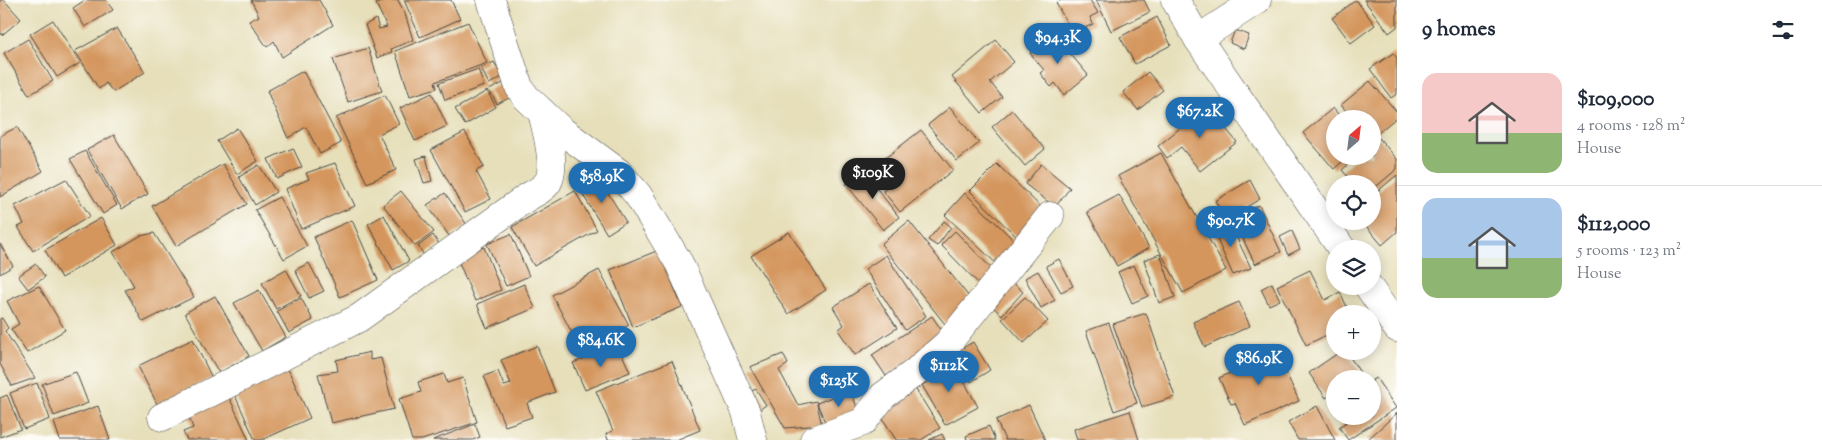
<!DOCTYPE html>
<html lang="en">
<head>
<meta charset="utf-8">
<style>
  body { margin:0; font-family:"Sorts Mill Goudy",serif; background:#f6f6f7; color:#1f2937; height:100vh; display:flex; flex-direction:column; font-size:19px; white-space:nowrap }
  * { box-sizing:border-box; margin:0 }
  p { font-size:16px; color:#747a83 }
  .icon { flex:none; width:28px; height:28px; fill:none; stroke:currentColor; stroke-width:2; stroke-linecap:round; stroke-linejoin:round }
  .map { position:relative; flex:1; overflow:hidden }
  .side { display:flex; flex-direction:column; background:#fff; width:425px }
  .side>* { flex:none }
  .needle { width:32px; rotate:28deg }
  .fabs { position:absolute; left:1326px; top:110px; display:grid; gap:10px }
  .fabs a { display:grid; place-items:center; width:55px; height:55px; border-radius:50%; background:#fff; box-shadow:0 2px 12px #0003; font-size:25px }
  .price { position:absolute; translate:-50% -42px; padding:0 11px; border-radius:18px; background:#1f6fb2; color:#fff; font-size:16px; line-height:32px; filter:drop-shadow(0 1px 2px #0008) }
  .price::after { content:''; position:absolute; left:50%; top:30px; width:15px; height:11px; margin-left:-8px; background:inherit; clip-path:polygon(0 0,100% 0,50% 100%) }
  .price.on { background:#222; color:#fff }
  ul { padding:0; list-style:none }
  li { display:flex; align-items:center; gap:15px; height:125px; padding:0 25px }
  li+li { border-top:1px solid #e0e1e3 }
  li span { display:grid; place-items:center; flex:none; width:140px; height:100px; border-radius:15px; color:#555 }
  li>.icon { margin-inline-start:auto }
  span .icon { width:60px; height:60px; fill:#fffc; stroke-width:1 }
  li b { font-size:21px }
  h2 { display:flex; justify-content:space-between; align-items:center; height:60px; padding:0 25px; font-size:21px }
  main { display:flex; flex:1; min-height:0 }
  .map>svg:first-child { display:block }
  .building { fill:#d4965d }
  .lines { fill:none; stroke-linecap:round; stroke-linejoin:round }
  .minor-casing { stroke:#474640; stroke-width:29 }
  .minor { stroke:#fff; stroke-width:28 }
</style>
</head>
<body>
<main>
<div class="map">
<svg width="1397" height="440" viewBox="0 0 1397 440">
  <rect width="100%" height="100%" fill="#fdfcf7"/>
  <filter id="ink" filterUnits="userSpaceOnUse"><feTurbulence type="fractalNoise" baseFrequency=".02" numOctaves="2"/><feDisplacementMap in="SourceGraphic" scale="10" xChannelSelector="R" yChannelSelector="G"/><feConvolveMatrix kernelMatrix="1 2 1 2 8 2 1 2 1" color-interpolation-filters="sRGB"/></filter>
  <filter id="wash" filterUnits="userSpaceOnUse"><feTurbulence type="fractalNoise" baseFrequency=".0096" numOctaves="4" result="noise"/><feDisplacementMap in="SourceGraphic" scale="20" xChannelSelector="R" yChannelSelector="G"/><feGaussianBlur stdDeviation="1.12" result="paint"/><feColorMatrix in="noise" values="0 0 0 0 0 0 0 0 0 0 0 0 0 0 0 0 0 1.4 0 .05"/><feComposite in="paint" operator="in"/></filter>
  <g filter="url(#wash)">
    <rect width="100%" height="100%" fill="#e6dfba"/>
    <g id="blocks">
      <g class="building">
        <polygon points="0,0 4,0 21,19 2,35 0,32"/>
        <polygon points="85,0 106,0 113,10 85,27 73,8"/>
        <polygon points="251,0 319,0 333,25 282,57 274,41 267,47 249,21 259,16"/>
        <polygon points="386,0 398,0 405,14 413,40 391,49 392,52 377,58 365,25 376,19 379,29 387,27 376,4"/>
        <polygon points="404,0 451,0 460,19 420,37"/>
        <polygon points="1061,0 1090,0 1098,13 1090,17 1093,24 1073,34 1056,3"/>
        <polygon points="1096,0 1144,0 1150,12 1111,31"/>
        <polygon points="1356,0 1375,25 1351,43 1332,18"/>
        <polygon points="1364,0 1397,0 1397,27 1389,33"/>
        <polygon points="1157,17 1171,45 1135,64 1120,37"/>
        <polygon points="53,20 80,63 57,77 30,34"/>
        <polygon points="468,22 487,63 435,82 437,88 410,96 395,51"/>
        <polygon points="117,28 145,72 113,92 106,83 99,89 75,51"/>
        <polygon points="1235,30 1249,35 1244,49 1230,43"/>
        <polygon points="1054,34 1088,75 1064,95 1055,83 1051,87 1040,73 1044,70 1030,53"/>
        <polygon points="28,39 53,81 29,95 4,53"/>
        <polygon points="996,40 1014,62 990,82 1002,97 982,113 952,77"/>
        <polygon points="368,48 382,91 348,102 333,59"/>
        <polygon points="1393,53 1397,58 1397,94 1391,98 1370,69"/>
        <polygon points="494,62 502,77 489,84 481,68"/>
        <polygon points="478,69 484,86 445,100 439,83"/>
        <polygon points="303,71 341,143 320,154 306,127 288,138 267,91"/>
        <polygon points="1148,72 1163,90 1138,110 1123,92"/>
        <polygon points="1370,81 1397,112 1397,117 1372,138 1372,119 1353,119 1341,105"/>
        <polygon points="503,83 511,97 497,104 489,90"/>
        <polygon points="487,91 496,107 465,125 455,109"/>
        <polygon points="432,93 447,126 415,141 400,108"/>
        <polygon points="385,95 399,124 379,134 396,170 367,183 336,118"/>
        <polygon points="1207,106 1237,142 1200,171 1181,147 1167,158 1158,146"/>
        <polygon points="950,107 979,143 957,161 928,125"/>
        <polygon points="1333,108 1342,119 1335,119 1335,156 1349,156 1334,169 1303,133"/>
        <polygon points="1012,110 1045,149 1025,166 992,127"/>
        <polygon points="17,127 43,171 0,197 0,136"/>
        <polygon points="237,128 258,161 237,174 217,141"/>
        <polygon points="921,130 953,170 900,212 883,191 899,178 884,159"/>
        <polygon points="465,132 484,167 476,171 491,199 465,212 431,150"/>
        <polygon points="114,135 148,194 122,209 87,150"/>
        <polygon points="1379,138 1397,159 1397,169 1372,190 1372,184 1354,184 1342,170 1358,156 1372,156 1372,143"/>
        <polygon points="293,148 302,167 277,179 268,159"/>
        <polygon points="85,151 117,205 103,214 70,159"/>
        <polygon points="1161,153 1226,270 1183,293 1118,176"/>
        <polygon points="426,156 432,181 424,183 416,159"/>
        <polygon points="335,163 355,206 301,229 285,189 309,179 306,173"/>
        <polygon points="223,164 247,204 176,246 152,206"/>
        <polygon points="997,164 1050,216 1023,243 970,191"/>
        <polygon points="1041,164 1070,188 1055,207 1025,184"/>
        <polygon points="259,165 276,192 255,205 239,177"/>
        <polygon points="863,171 899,217 883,230 846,184"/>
        <polygon points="597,175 626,222 607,234 578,187"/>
        <polygon points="1397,175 1397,232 1382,245 1362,221 1372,221 1372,196"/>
        <polygon points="66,179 90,216 33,251 18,227 24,224 15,206"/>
        <polygon points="1250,180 1260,199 1226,219 1215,201"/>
        <polygon points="401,191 434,232 415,246 383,205"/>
        <polygon points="575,191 597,230 534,266 512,227"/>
        <polygon points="445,193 467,225 450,237 427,205"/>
        <polygon points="965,193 1022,248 1002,269 945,215"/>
        <polygon points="1119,195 1149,248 1117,266 1087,212"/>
        <polygon points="279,197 307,246 284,259 255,210"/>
        <polygon points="1259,205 1281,252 1255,264 1233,218"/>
        <polygon points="384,215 409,261 393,270 368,224"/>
        <polygon points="101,218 117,245 61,278 45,250"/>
        <polygon points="352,220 378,280 340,297 314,237"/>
        <polygon points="909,221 973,302 945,324 881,244"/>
        <polygon points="944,221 951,227 937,246 928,240"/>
        <polygon points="1229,221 1251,268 1233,275 1212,228"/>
        <polygon points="955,231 998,275 984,289 941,245"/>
        <polygon points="1292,231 1300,249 1288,255 1280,237"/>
        <polygon points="789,232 826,290 788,314 751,256"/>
        <polygon points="154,233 194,297 143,322 125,290 134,286 113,252 140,236"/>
        <polygon points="511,234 529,276 506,286 487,244"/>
        <polygon points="433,235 439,244 424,255 418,246"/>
        <polygon points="0,244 13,266 0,274"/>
        <polygon points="484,247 501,290 475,301 457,258"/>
        <polygon points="659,250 682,307 633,327 610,270"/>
        <polygon points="1160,254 1175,297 1159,303 1144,260"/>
        <polygon points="886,255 926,316 905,330 865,269"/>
        <polygon points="1059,259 1073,286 1061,292 1046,266"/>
        <polygon points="309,263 324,291 309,298 295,270"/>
        <polygon points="36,264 45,277 28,289 18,276"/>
        <polygon points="1134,265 1148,296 1132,303 1118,272"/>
        <polygon points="286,269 301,296 276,309 262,283"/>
        <polygon points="599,270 629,325 581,350 552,295"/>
        <polygon points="1310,270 1325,300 1340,292 1350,314 1335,314 1335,331 1306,345 1277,286"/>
        <polygon points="1038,271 1055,300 1041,308 1025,278"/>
        <polygon points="1008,278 1023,292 1002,315 987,302"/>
        <polygon points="1272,283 1280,300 1269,305 1261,289"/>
        <polygon points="524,284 535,308 487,328 477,304"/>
        <polygon points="869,284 897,328 855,355 838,330 844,325 833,307"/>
        <polygon points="39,286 65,330 27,353 11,329 19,324 7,301"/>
        <polygon points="259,290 286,337 262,351 234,303"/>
        <polygon points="215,296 249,356 219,373 185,313"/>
        <polygon points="1025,297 1048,321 1024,343 1002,319"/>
        <polygon points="301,298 313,320 289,333 277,311"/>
        <polygon points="1239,302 1250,326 1205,347 1193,322"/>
        <polygon points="1146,313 1175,397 1142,407 1113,324"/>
        <polygon points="932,316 946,337 886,376 872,355"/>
        <polygon points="2,318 8,328 5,331 35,378 12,386 0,364 0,319"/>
        <polygon points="1109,323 1137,403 1114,411 1086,331"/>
        <polygon points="193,339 212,378 157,404 138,366"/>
        <polygon points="973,342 990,370 971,382 954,353"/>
        <polygon points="618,345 630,372 585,390 573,363"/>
        <polygon points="537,346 555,392 527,403 532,417 505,426 484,376 498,371 504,386 511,384 501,360"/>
        <polygon points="1274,346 1299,401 1245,425 1235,403 1231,404 1219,378 1232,372 1229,366"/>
        <polygon points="1341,351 1346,351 1361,374 1354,379 1335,379 1335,392 1326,398 1309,373"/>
        <polygon points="370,352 370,360 381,358 394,409 331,423 318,374 338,371 336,360"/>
        <polygon points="783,354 788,364 779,370 798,405 816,401 822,425 785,428 750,367"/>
        <polygon points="952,359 978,407 945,425 922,385 934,379 930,371"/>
        <polygon points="672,361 700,430 676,440 608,440 606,434 613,431 596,391"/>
        <polygon points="288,369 310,418 262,440 255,440 234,393"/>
        <polygon points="76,372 88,403 54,416 42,384"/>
        <polygon points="444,374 447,383 463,378 477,422 422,440 412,440 399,399 421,392 418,382"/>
        <polygon points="1376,378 1396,408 1348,440 1339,427 1348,421 1345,416 1372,416 1372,380"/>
        <polygon points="37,383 50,419 24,429 10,393"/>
        <polygon points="915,388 940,428 921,440 896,440 878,411"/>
        <polygon points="756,389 766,405 757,411 747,393"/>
        <polygon points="850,390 860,414 827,427 817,403"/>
        <polygon points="7,395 21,429 0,437 0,398"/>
        <polygon points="229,397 249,440 187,440 183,432 193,428 188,414"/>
        <polygon points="1029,405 1045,440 1005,440 996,420"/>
        <polygon points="98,406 110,440 60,440 54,422"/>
        <polygon points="1317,406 1335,440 1298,440 1288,422"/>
        <polygon points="1130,411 1139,440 1077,440 1074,429"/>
        <polygon points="1397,413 1397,440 1367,440"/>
        <polygon points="475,424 480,437 473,440 433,440"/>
        <polygon points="989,426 995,440 967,440 966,436"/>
        <polygon points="942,434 945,440 929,440"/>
      </g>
    </g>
  </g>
  <g filter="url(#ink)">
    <use href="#blocks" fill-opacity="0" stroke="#474640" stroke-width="1"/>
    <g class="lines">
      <defs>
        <g id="minor">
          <polyline points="491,0 519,87 526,97 561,130 618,172 638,195 679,263 746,412 753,440"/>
          <polyline points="1175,0 1198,39 1342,249"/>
          <polyline points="1198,39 1257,0"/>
          <polyline points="1368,286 1397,328"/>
          <path d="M 162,417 L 359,318 L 523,200 C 530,195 543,190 548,182 C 557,165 546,130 542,112"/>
          <polyline points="814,440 863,422 883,396 914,373 947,344 1050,216"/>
        </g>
      </defs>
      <use href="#minor" class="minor-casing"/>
      <use href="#minor" class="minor"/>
    </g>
  </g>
</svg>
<div class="fabs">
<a><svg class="needle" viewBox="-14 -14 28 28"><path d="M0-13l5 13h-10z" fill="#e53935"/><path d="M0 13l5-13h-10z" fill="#747a83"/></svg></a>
<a><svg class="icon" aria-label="locate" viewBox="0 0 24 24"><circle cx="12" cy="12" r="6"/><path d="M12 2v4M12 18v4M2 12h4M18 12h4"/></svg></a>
<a><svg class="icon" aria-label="layers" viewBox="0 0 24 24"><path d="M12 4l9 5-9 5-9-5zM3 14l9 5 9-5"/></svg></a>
<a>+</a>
<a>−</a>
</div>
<b class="price" style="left:1058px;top:65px">$94.3K</b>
<b class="price" style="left:1200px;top:139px">$67.2K</b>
<b class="price on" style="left:873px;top:200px">$109K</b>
<b class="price" style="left:602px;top:204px">$58.9K</b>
<b class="price" style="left:1231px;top:248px">$90.7K</b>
<b class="price" style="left:601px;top:368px">$84.6K</b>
<b class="price" style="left:1259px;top:386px">$86.9K</b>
<b class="price" style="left:949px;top:393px">$112K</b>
<b class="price" style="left:839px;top:408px">$125K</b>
</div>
<section class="side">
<h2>9 homes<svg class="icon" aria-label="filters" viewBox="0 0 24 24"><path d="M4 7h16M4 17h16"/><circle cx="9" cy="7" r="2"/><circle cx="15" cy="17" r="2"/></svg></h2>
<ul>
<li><span style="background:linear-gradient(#f6c9c9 60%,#8fb573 0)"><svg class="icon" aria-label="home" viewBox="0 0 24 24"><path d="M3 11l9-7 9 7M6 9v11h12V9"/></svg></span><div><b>$109,000</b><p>4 rooms · 128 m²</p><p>House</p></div></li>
<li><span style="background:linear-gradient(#a9c7e8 60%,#8fb573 0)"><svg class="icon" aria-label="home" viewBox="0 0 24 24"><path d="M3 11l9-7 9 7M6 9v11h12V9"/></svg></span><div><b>$112,000</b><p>5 rooms · 123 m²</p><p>House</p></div></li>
</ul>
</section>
</main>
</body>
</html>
